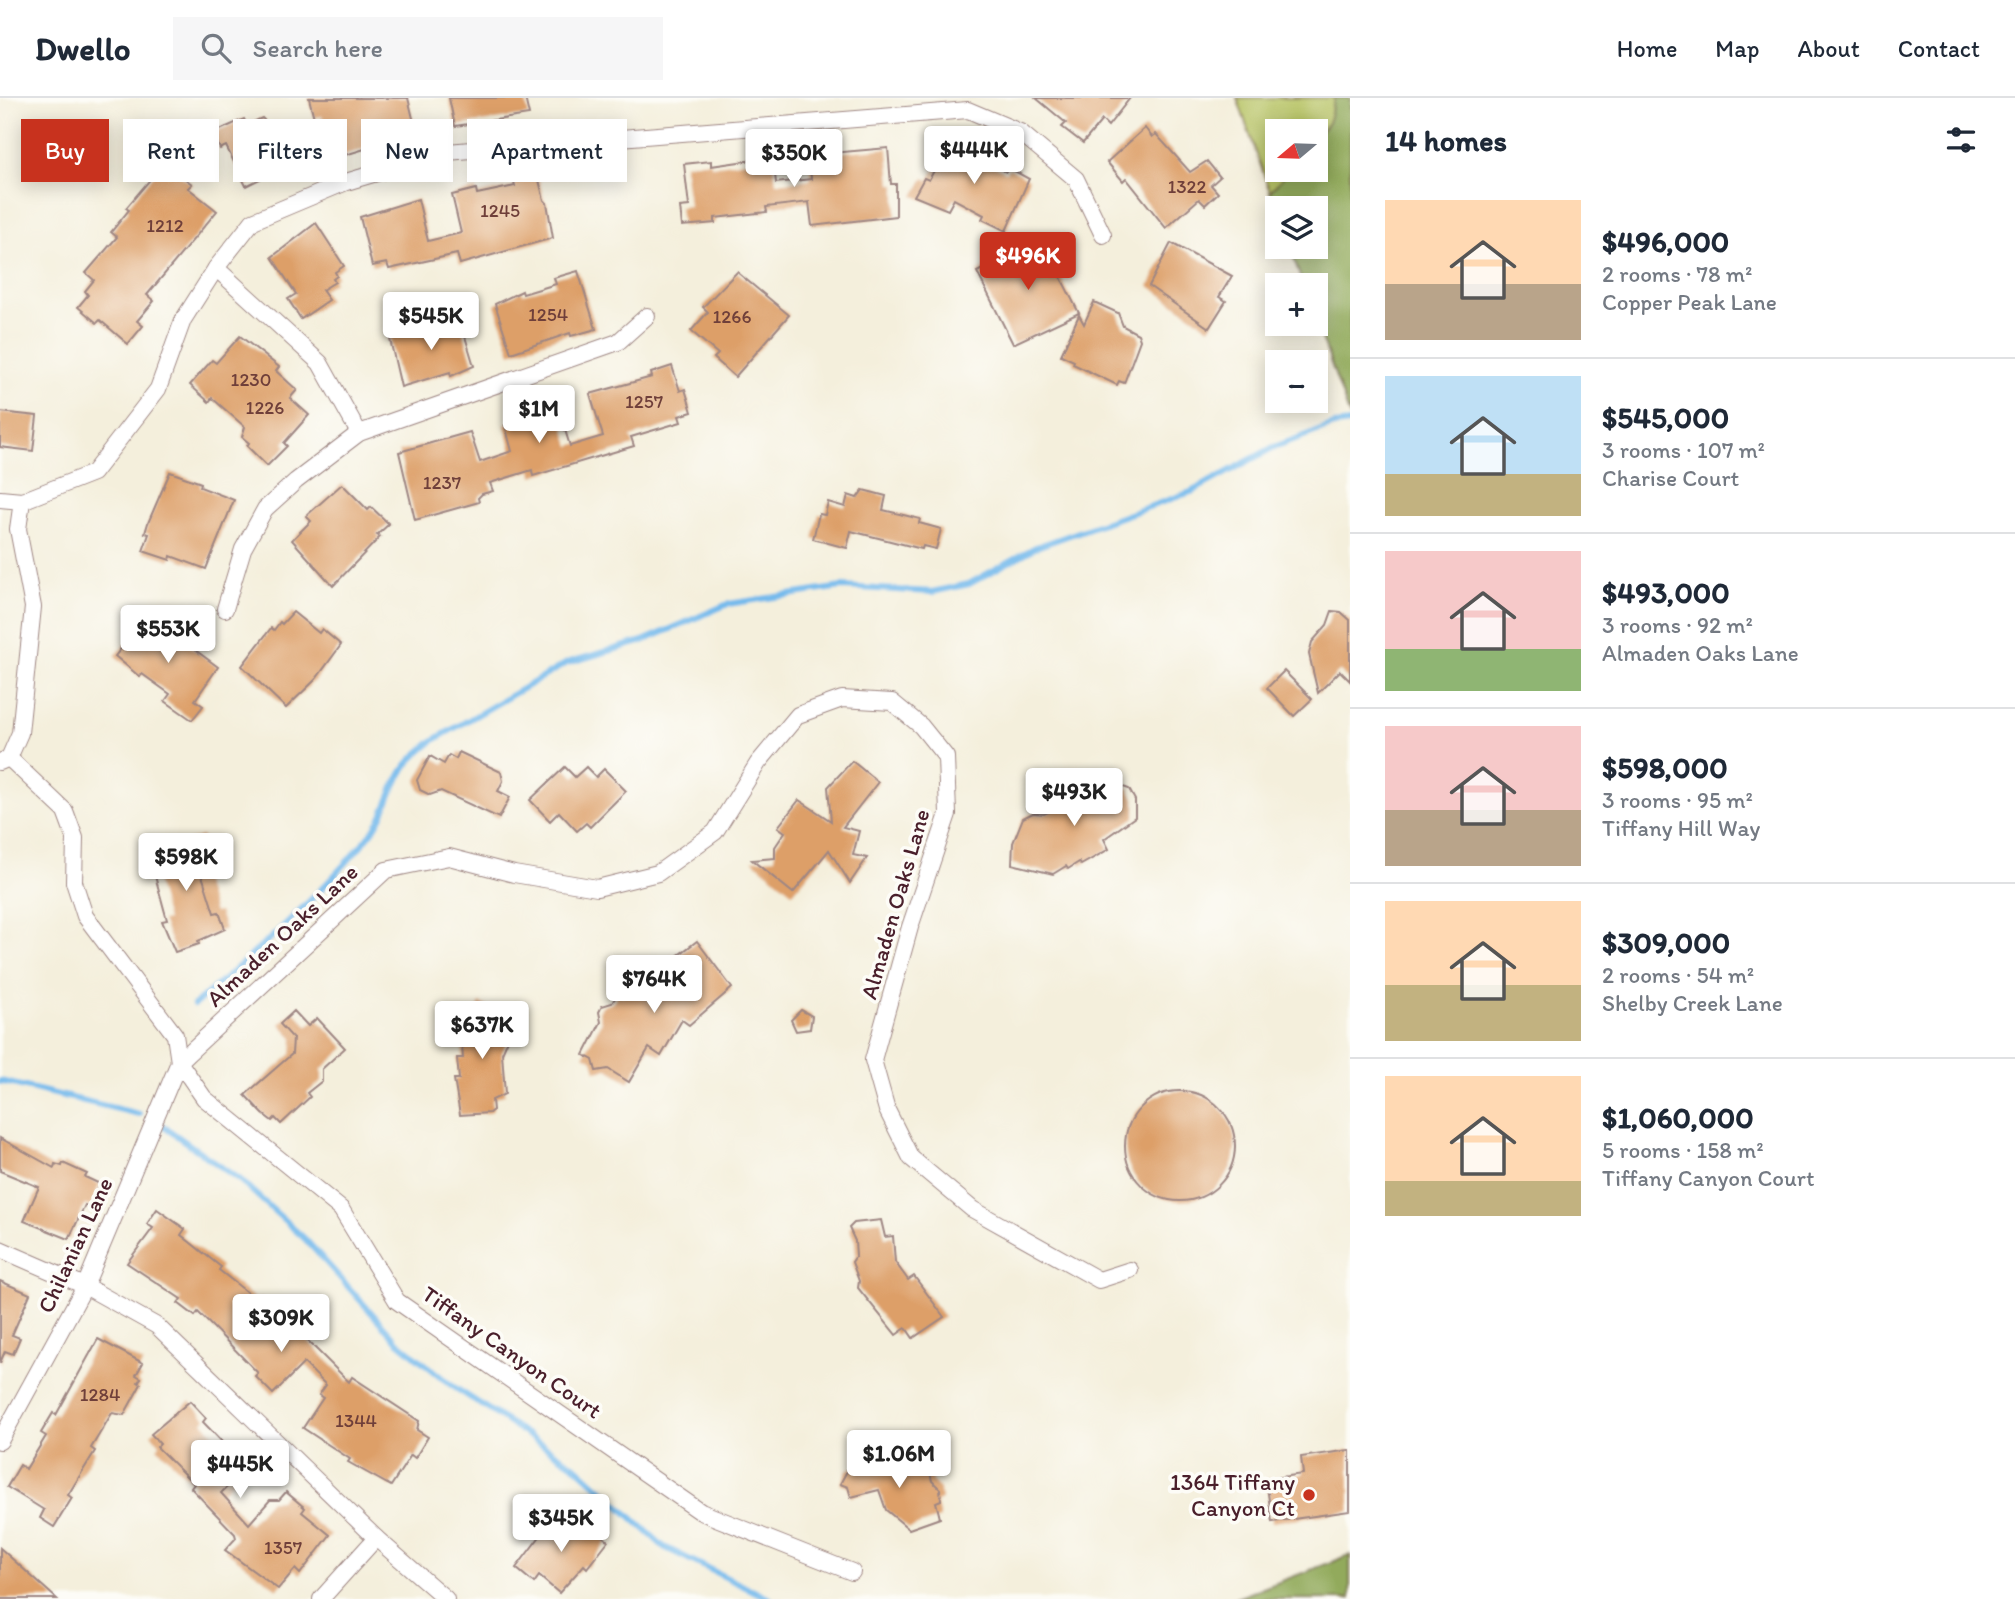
<!DOCTYPE html>
<html lang="en">
<head>
<meta charset="utf-8">
<style>
  body { margin:0; font-family:Itim,sans-serif; background:#f6f6f7; color:#1f2937; height:100vh; display:flex; flex-direction:column; font-size:26px; white-space:nowrap }
  * { box-sizing:border-box; margin:0 }
  p { font-size:23px; color:#747a83 }
  .icon { flex:none; width:38px; height:38px; fill:none; stroke:currentColor; stroke-width:2; stroke-linecap:round; stroke-linejoin:round }
  .map { position:relative; flex:1; overflow:hidden }
  .drawer { display:flex; flex-direction:column; background:#fff; width:665px }
  .drawer>* { flex:none }
  .banner { position:absolute; left:21px; top:21px; width:665px; height:63px; display:flex; gap:14px }
  .needle { width:46px; rotate:251deg }
  .controls { position:absolute; left:1265px; top:21px; display:grid; gap:14px }
  .controls a { display:grid; place-items:center; width:63px; height:63px; border-radius:0px; background:#fff; box-shadow:0 4px 18px #0003; font-size:35px }
  .price { position:absolute; translate:-50% -60px; padding:0 16px; border-radius:7px; background:#fff; color:#222; font-size:23px; line-height:46px; filter:drop-shadow(0 2px 4px #0008) }
  .price::after { content:''; position:absolute; left:50%; top:42px; width:21px; height:16px; margin-left:-10px; background:inherit; clip-path:polygon(0 0,100% 0,50% 100%) }
  .price.current { background:#c8321e; color:#fff }
  ul { padding:0; list-style:none }
  li { display:flex; align-items:center; gap:21px; height:175px; padding:0 35px }
  li+li { border-top:2px solid #e0e1e3 }
  li span { display:grid; place-items:center; flex:none; width:196px; height:140px; border-radius:0px; color:#555 }
  li>.icon { margin-inline-start:auto }
  span .icon { width:84px; height:84px; fill:#fffc; stroke-width:1 }
  li b { font-size:30px }
  h2 { display:flex; justify-content:space-between; align-items:center; height:84px; padding:0 35px; font-size:30px }
  .chip { padding:0 24px; border-radius:0px; background:#fff; box-shadow:0 4px 18px #0003; font-size:24px; line-height:63px }
  .chip.current { background:#c8321e; color:#fff }
  header { display:flex; align-items:center; gap:42px; box-sizing:border-box; height:98px; padding:0 35px; background:#fff; border-bottom:2px solid #e0e1e3 }
  header strong { font-size:33px }
  nav { display:flex; gap:38px; margin-inline-start:auto; font-size:24px }
  .search { width:490px; height:63px; background:#f6f6f7; display:flex; align-items:center; gap:18px; box-sizing:border-box; padding:0 24px; border-radius:0px; color:#747a83; font-size:26px }
  main { display:flex; flex:1; min-height:0 }
  .map>svg:first-child { display:block }
  .green { fill:#b8c466; stroke:#817248; stroke-width:2; fill-rule:evenodd }
  .forest { fill:#92aa5b; stroke:#6e6443; stroke-width:2 }
  .lines { fill:none; stroke-linecap:round; stroke-linejoin:round }
  .stream { stroke:#75baec; stroke-width:6 }
  .building { fill:#dd9f68 }
  .street-casing { stroke:#9f8784; stroke-width:18 }
  .street { stroke:#fff; stroke-width:16 }
  .poi-dot { fill:#c8321e; stroke:#fdfcf7; stroke-width:2.5 }
  .labels { text-anchor:middle; stroke-width:7; stroke-linejoin:round; paint-order:stroke }
  .number-label { font-size:19px; fill:#6f3f3a }
  .street-label { font-size:23px; fill:#4a1f2b; stroke:#fdfcf7 }
  .poi-label { font-size:23px; fill:#4a1f2b; stroke:#fdfcf7; text-anchor:end }
</style>
</head>
<body>
<header>
<strong>Dwello</strong>
<div class="search"><svg class="icon" aria-label="search" viewBox="0 0 24 24"><circle cx="10" cy="10" r="6"/><path d="M15 15l6 6"/></svg>Search here</div>
<nav><a>Home</a><a>Map</a><a>About</a><a>Contact</a></nav>
</header>
<main>
<div class="map">
<svg width="1350" height="1501" viewBox="0 0 1350 1501">
  <rect width="100%" height="100%" fill="#fdfcf7"/>
  <filter id="ink" filterUnits="userSpaceOnUse"><feTurbulence type="fractalNoise" baseFrequency=".0143" numOctaves="2"/><feDisplacementMap in="SourceGraphic" scale="14" xChannelSelector="R" yChannelSelector="G"/><feConvolveMatrix kernelMatrix="1 2 1 2 8 2 1 2 1" color-interpolation-filters="sRGB"/></filter>
  <filter id="wash" filterUnits="userSpaceOnUse"><feTurbulence type="fractalNoise" baseFrequency=".00686" numOctaves="4" result="noise"/><feDisplacementMap in="SourceGraphic" scale="28" xChannelSelector="R" yChannelSelector="G"/><feGaussianBlur stdDeviation="1.57" result="paint"/><feColorMatrix in="noise" values="0 0 0 0 0 0 0 0 0 0 0 0 0 0 0 0 0 1.4 0 .05"/><feComposite in="paint" operator="in"/></filter>
  <g filter="url(#wash)">
    <rect width="100%" height="100%" fill="#f4efdc"/>
    <path class="green" d="M 1237,0 L 1350,0 L 1350,319 L 1316,223 L 1316,187 L 1303,187 L 1290,149 L 1316,149 L 1316,110 L 1278,110 L 1277,114 ZM 1278,33 L 1316,33 L 1316,72 L 1278,72 Z"/>
    <g class="forest">
      <polygon points="1335,0 1350,0 1350,319 1316,223 1316,187 1303,187 1290,149 1316,149 1316,110 1278,110 1277,114 1270,94 1289,72 1316,72 1316,39 1328,25"/>
      <polygon points="1350,1457 1350,1501 1234,1501"/>
    </g>
    <g class="lines">
      <g class="stream">
        <path d="M 194,907 C 254,856 314,804 365,743 C 387,719 388,693 406,668 C 414,658 424,650 434,642 L 567,565 L 643,543 L 728,506 L 842,489 L 932,494 L 969,486 L 1036,449 L 1191,394 L 1274,349 L 1334,327 L 1350,325"/>
        <polyline points="0,983 139,1016"/>
        <polyline points="163,1028 241,1083 305,1141 397,1243 451,1287 578,1370 664,1449 770,1501"/>
      </g>
    </g>
    <g id="blocks">
      <g class="building">
        <polygon points="309,0 408,0 418,41 395,46 394,42 332,61 322,18 314,20"/>
        <polygon points="449,0 525,0 529,17 455,28"/>
        <polygon points="1036,0 1130,0 1108,28 1102,22 1083,45 1062,29 1066,25"/>
        <polygon points="262,20 270,28 278,24 296,63 246,88 226,48 220,51 213,35 244,21 247,27"/>
        <polygon points="1145,30 1152,39 1156,36 1190,74 1207,63 1220,79 1211,87 1218,95 1205,107 1199,101 1166,130 1126,80 1123,83 1107,64"/>
        <polygon points="949,44 1006,74 1009,70 1029,81 1006,133 982,121 984,117 954,101 948,112 914,98 924,80 929,82"/>
        <polygon points="888,50 891,86 896,86 896,118 812,128 809,104 766,109 767,114 715,120 715,125 682,128 680,109 689,108 684,66 711,63 711,68 773,59 776,85 811,81 809,57"/>
        <polygon points="164,65 192,86 188,90 217,113 147,197 154,203 137,223 143,228 128,246 100,222 97,225 78,209 88,197 85,193 94,182 86,175 117,139 111,134 129,112 126,110"/>
        <polygon points="538,78 544,102 547,105 553,140 460,166 457,156 389,171 387,165 372,168 360,119 418,101 428,143 461,135 452,97 476,91 477,96 515,88 514,83"/>
        <polygon points="316,125 344,168 335,174 337,178 333,181 335,184 322,192 329,202 301,221 288,201 296,196 272,159"/>
        <polygon points="1041,141 1079,215 1013,246 977,174"/>
        <polygon points="1171,145 1232,178 1219,199 1226,203 1209,230 1149,188"/>
        <polygon points="578,173 596,231 571,238 570,235 511,255 495,206 522,193 523,196 556,186 554,180"/>
        <polygon points="737,174 789,217 735,279 714,260 718,256 691,233 708,214 703,209"/>
        <polygon points="1094,204 1118,215 1123,228 1138,236 1140,242 1124,285 1119,283 1117,287 1073,266 1074,263 1061,257 1079,217 1084,226"/>
        <polygon points="447,222 448,225 460,222 474,268 451,278 450,274 401,289 389,237"/>
        <polygon points="240,238 279,269 276,273 297,292 290,300 309,317 284,345 287,348 267,368 247,348 249,345 242,339 245,329 212,300 209,304 190,287 212,262 216,265"/>
        <polygon points="672,268 680,293 685,291 692,314 679,318 681,324 631,339 634,348 533,378 532,372 490,385 493,393 482,396 478,400 479,404 415,422 399,354 470,334 480,364 512,353 505,327 534,318 533,313 557,306 570,348 603,338 590,296 652,279 651,275"/>
        <polygon points="0,314 37,318 33,353 0,349"/>
        <polygon points="170,374 201,385 200,389 234,402 206,471 171,458 170,462 143,453 149,436 145,435 148,425"/>
        <polygon points="342,386 368,412 371,409 389,426 377,437 380,439 333,488 292,442 311,423 306,418"/>
        <polygon points="863,392 886,398 883,412 920,421 919,425 941,431 936,451 923,448 922,451 851,433 847,450 813,441 819,416 825,417 828,404 845,409 848,397 857,400"/>
        <polygon points="1332,513 1341,514 1350,522 1350,583 1340,573 1318,595 1309,556 1312,544 1327,527"/>
        <polygon points="293,514 319,535 322,531 341,547 316,581 286,610 242,568 271,530 274,532 280,524 282,526"/>
        <polygon points="148,517 218,569 195,602 203,608 192,622 165,603 170,596 142,576 140,579 115,558"/>
        <polygon points="1284,573 1312,601 1294,618 1267,590"/>
        <polygon points="459,654 501,674 503,683 498,693 510,699 499,720 441,693 430,697 420,692 417,682 430,658 444,666 449,657 456,661"/>
        <polygon points="852,663 878,684 843,729 859,733 853,757 867,760 850,785 829,752 793,795 752,762 775,760 775,749 785,734 778,729 799,702 831,723 828,689"/>
        <polygon points="565,669 575,679 586,669 596,679 604,671 626,693 590,729 586,725 577,733 559,714 550,723 530,702"/>
        <polygon points="1096,678 1109,680 1112,685 1129,691 1135,702 1135,719 1104,741 1109,751 1081,767 1079,764 1068,771 1066,768 1053,776 1012,766 1013,745 1023,720 1033,715 1044,716 1070,704 1071,699 1082,692 1086,682"/>
        <polygon points="202,738 212,767 200,771 214,815 219,814 225,831 198,843 199,846 175,854 162,823 167,822 149,756"/>
        <polygon points="697,843 732,890 689,927 682,922 661,958 649,950 629,984 608,971 596,973 593,962 584,957 601,924 599,914 602,908 612,905 618,895 623,898 631,885 639,885 644,887 650,905 687,877 676,859"/>
        <polygon points="480,905 511,919 506,929 512,932 502,955 505,996 492,1002 493,1012 489,1015 460,1017 454,981 459,981 457,960 463,960 461,935 471,913 476,915"/>
        <polygon points="801,912 812,918 810,931 796,933 791,922"/>
        <polygon points="294,913 308,928 317,920 345,950 322,971 322,983 307,995 310,999 281,1026 275,1020 272,1023 263,1016 245,997 292,956 293,940 280,926"/>
        <circle cx="1180" cy="1048" r="55"/>
        <polygon points="0,1040 54,1070 55,1066 62,1068 63,1065 87,1076 85,1079 100,1086 90,1109 85,1107 69,1141 24,1123 39,1089 0,1073"/>
        <polygon points="157,1111 185,1131 181,1137 221,1169 219,1172 258,1203 261,1200 295,1240 300,1235 349,1284 352,1279 419,1323 417,1332 428,1339 415,1360 411,1357 391,1388 348,1364 350,1361 303,1330 323,1300 319,1297 326,1287 304,1265 273,1296 255,1278 258,1275 198,1214 195,1218 178,1205 181,1201 127,1165 153,1130 147,1126"/>
        <polygon points="881,1122 885,1139 893,1138 895,1164 908,1182 914,1178 944,1219 913,1240 906,1230 896,1237 858,1190 859,1183 852,1164 856,1158 855,1143 849,1130 854,1125"/>
        <polygon points="0,1183 30,1196 12,1237 20,1240 13,1256 5,1253 0,1265"/>
        <polygon points="98,1241 143,1265 136,1277 141,1280 138,1284 141,1286 124,1317 112,1315 91,1350 95,1353 68,1397 72,1400 54,1429 40,1420 44,1412 7,1389 20,1367 26,1371 46,1338 41,1335 53,1315 56,1317"/>
        <polygon points="190,1303 206,1320 203,1324 230,1352 235,1347 252,1365 221,1395 249,1426 270,1402 279,1402 286,1394 305,1410 302,1414 330,1437 300,1476 295,1471 278,1491 225,1452 236,1440 235,1436 191,1390 194,1386 157,1349 160,1346 151,1336"/>
        <polygon points="1350,1352 1350,1413 1272,1424 1266,1381 1303,1376 1301,1359"/>
        <polygon points="885,1362 887,1368 903,1364 904,1368 927,1362 932,1383 940,1391 941,1402 936,1404 940,1420 909,1431 886,1412 879,1392 851,1399 848,1389 840,1386 848,1371"/>
        <polygon points="554,1420 565,1430 573,1426 582,1434 588,1426 608,1443 587,1470 584,1467 559,1495 539,1478 534,1485 516,1470"/>
        <polygon points="0,1450 57,1501 0,1501"/>
      </g>
    </g>
  </g>
  <g filter="url(#ink)">
    <use href="#blocks" fill-opacity="0" stroke="#9f8784" stroke-width="2"/>
    <g class="lines">
      <defs>
        <g id="street">
          <polyline points="216,170 320,265 359,335"/>
          <polyline points="0,401 22,403 93,375 158,291 183,222 216,170 253,123 346,84 447,54 968,12 1020,34 1076,81 1103,137"/>
          <polyline points="225,511 243,451 265,411 296,383 359,335 618,244 647,218"/>
          <polyline points="9,660 65,713 75,740 74,784 85,818 175,937 179,964 204,1000 341,1111 397,1203 701,1414 852,1474"/>
          <polyline points="0,664 9,660 20,635 33,509 18,431 22,403"/>
          <polyline points="0,1151 85,1188 157,1228 376,1440 446,1501"/>
          <polyline points="0,1343 85,1188 179,964 386,772 449,759 514,776 597,790 658,775 715,734 758,665 798,617 842,601 892,604 921,628 946,659 948,716 910,829 873,962 887,1012 911,1060 972,1111 1099,1182 1130,1172"/>
          <polyline points="321,1501 376,1440"/>
        </g>
      </defs>
      <use href="#street" class="street-casing"/>
      <use href="#street" class="street"/>
    </g>
  </g>
  <circle class="poi-dot" cx="1309" cy="1397" r="7"/>
  <g class="labels">
    <g class="number-label">
      <text x="1187" y="95">1322</text>
      <text x="500" y="119">1245</text>
      <text x="165" y="134">1212</text>
      <text x="548" y="223">1254</text>
      <text x="732" y="225">1266</text>
      <text x="251" y="288">1230</text>
      <text x="644" y="310">1257</text>
      <text x="265" y="316">1226</text>
      <text x="442" y="391">1237</text>
      <text x="100" y="1303">1284</text>
      <text x="356" y="1329">1344</text>
      <text x="283" y="1456">1357</text>
    </g>
    <g class="street-label">
      <text transform="translate(895 806) rotate(-74)" y="8">Almaden Oaks Lane</text>
      <text transform="translate(282 837) rotate(-43)" y="8">Almaden Oaks Lane</text>
      <text transform="translate(75 1147) rotate(-65)" y="8">Chilanian Lane</text>
      <text transform="translate(512 1254) rotate(35)" y="8">Tiffany Canyon Court</text>
    </g>
    <g class="poi-label">
      <text x="1295" y="1392">1364 Tiffany<tspan x="1295" dy="26">Canyon Ct</tspan></text>
    </g>
  </g>
</svg>
<div class="controls">
<a><svg class="needle" viewBox="-14 -14 28 28"><path d="M0-13l5 13h-10z" fill="#e53935"/><path d="M0 13l5-13h-10z" fill="#747a83"/></svg></a>
<a><svg class="icon" aria-label="layers" viewBox="0 0 24 24"><path d="M12 4l9 5-9 5-9-5zM3 14l9 5 9-5"/></svg></a>
<a>+</a>
<a>−</a>
</div>
<b class="price" style="left:974px;top:88px">$444K</b>
<b class="price" style="left:794px;top:91px">$350K</b>
<b class="price current" style="left:1028px;top:194px">$496K</b>
<b class="price" style="left:431px;top:254px">$545K</b>
<b class="price" style="left:539px;top:347px">$1M</b>
<b class="price" style="left:168px;top:567px">$553K</b>
<b class="price" style="left:1074px;top:730px">$493K</b>
<b class="price" style="left:186px;top:795px">$598K</b>
<b class="price" style="left:654px;top:917px">$764K</b>
<b class="price" style="left:482px;top:963px">$637K</b>
<b class="price" style="left:281px;top:1256px">$309K</b>
<b class="price" style="left:899px;top:1392px">$1.06M</b>
<b class="price" style="left:240px;top:1402px">$445K</b>
<b class="price" style="left:561px;top:1456px">$345K</b>
<div class="banner">
<a class="chip current">Buy</a>
<a class="chip">Rent</a>
<a class="chip">Filters</a>
<a class="chip">New</a>
<a class="chip">Apartment</a>
</div>
</div>
<section class="drawer">
<h2>14 homes<svg class="icon" aria-label="filters" viewBox="0 0 24 24"><path d="M4 7h16M4 17h16"/><circle cx="9" cy="7" r="2"/><circle cx="15" cy="17" r="2"/></svg></h2>
<ul>
<li><span style="background:linear-gradient(#ffd9b3 60%,#b9a48a 0)"><svg class="icon" aria-label="home" viewBox="0 0 24 24"><path d="M3 11l9-7 9 7M6 9v11h12V9"/></svg></span><div><b>$496,000</b><p>2 rooms · 78 m²</p><p>Copper Peak Lane</p></div></li>
<li><span style="background:linear-gradient(#bfe0f5 70%,#c2b280 0)"><svg class="icon" aria-label="home" viewBox="0 0 24 24"><path d="M3 11l9-7 9 7M6 9v11h12V9"/></svg></span><div><b>$545,000</b><p>3 rooms · 107 m²</p><p>Charise Court</p></div></li>
<li><span style="background:linear-gradient(#f6c9c9 70%,#8fb573 0)"><svg class="icon" aria-label="home" viewBox="0 0 24 24"><path d="M3 11l9-7 9 7M6 9v11h12V9"/></svg></span><div><b>$493,000</b><p>3 rooms · 92 m²</p><p>Almaden Oaks Lane</p></div></li>
<li><span style="background:linear-gradient(#f6c9c9 60%,#b9a48a 0)"><svg class="icon" aria-label="home" viewBox="0 0 24 24"><path d="M3 11l9-7 9 7M6 9v11h12V9"/></svg></span><div><b>$598,000</b><p>3 rooms · 95 m²</p><p>Tiffany Hill Way</p></div></li>
<li><span style="background:linear-gradient(#ffd9b3 60%,#c2b280 0)"><svg class="icon" aria-label="home" viewBox="0 0 24 24"><path d="M3 11l9-7 9 7M6 9v11h12V9"/></svg></span><div><b>$309,000</b><p>2 rooms · 54 m²</p><p>Shelby Creek Lane</p></div></li>
<li><span style="background:linear-gradient(#ffd9b3 75%,#c2b280 0)"><svg class="icon" aria-label="home" viewBox="0 0 24 24"><path d="M3 11l9-7 9 7M6 9v11h12V9"/></svg></span><div><b>$1,060,000</b><p>5 rooms · 158 m²</p><p>Tiffany Canyon Court</p></div></li>
</ul>
</section>
</main>
</body>
</html>
